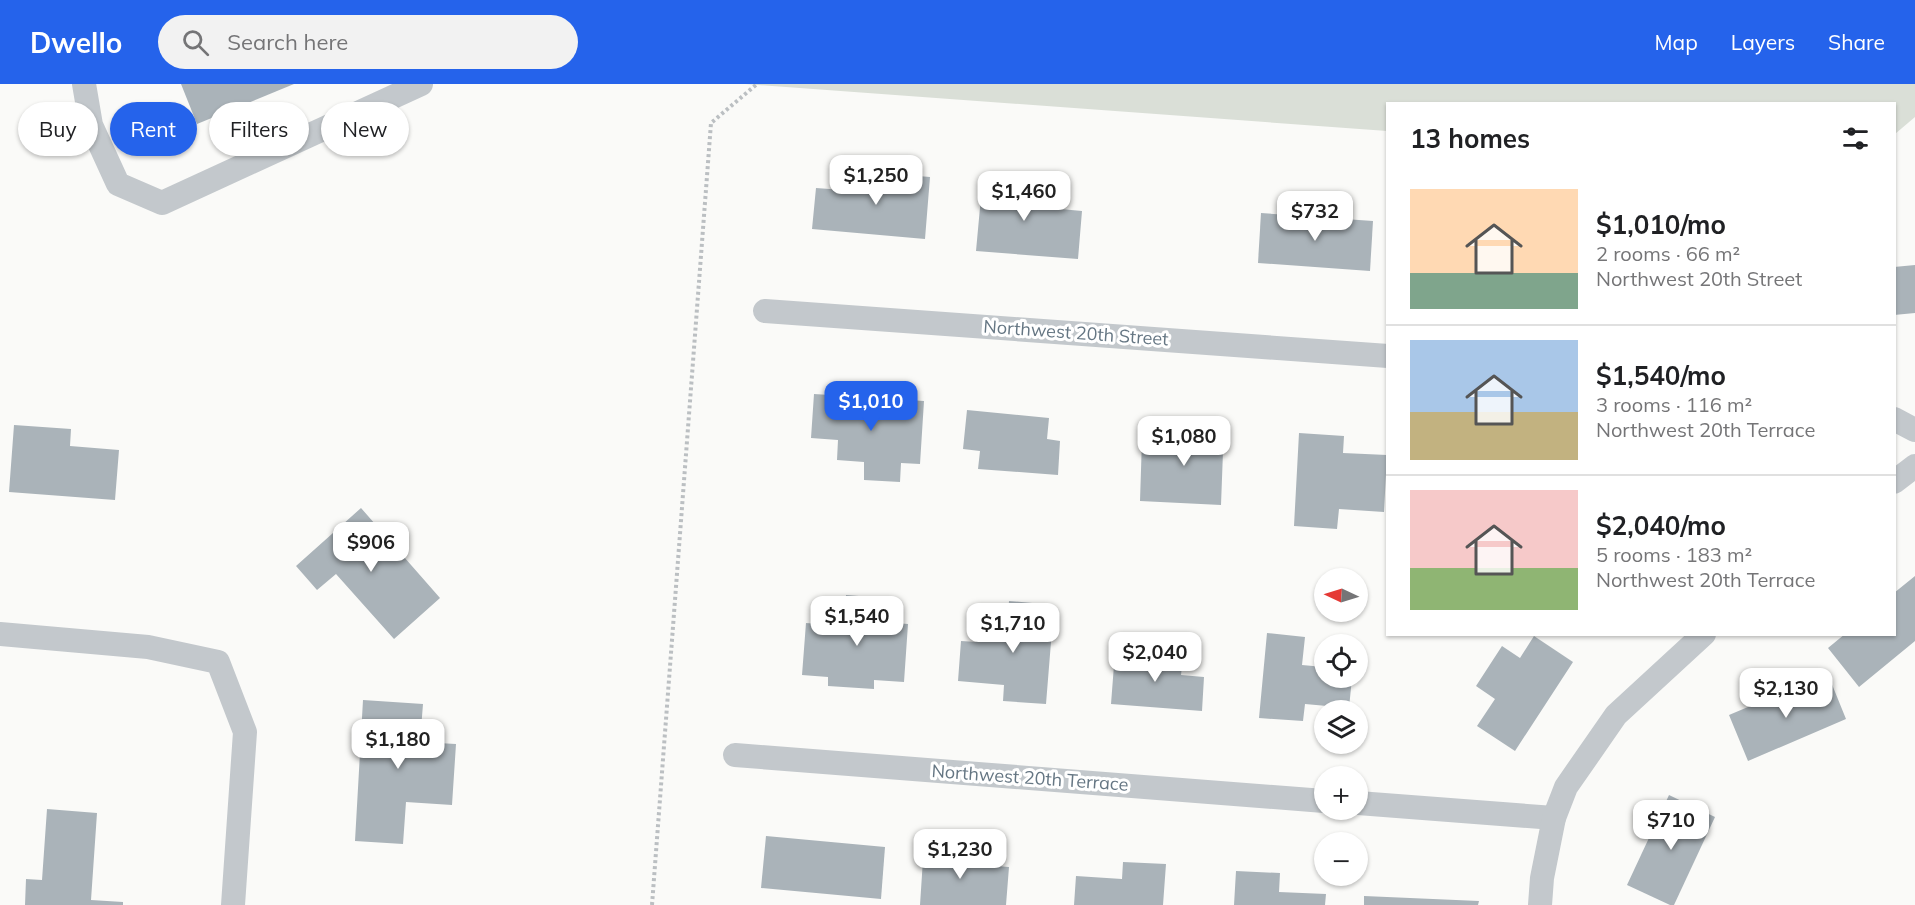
<!DOCTYPE html>
<html lang="en">
<head>
<meta charset="utf-8">
<style>
  body { margin:0; font-family:Mulish,sans-serif; background:#f2f2f2; color:#202124; height:100vh; display:flex; flex-direction:column; font-size:22px; white-space:nowrap }
  * { box-sizing:border-box; margin:0 }
  p { font-size:20px; color:#757577 }
  .icon { flex:none; width:33px; height:33px; fill:none; stroke:currentColor; stroke-width:2; stroke-linecap:round; stroke-linejoin:round }
  .map { position:relative; flex:1; overflow:hidden }
  .panel { position:absolute; left:1386px; top:18px; width:510px; height:534px; display:flex; flex-direction:column; background:#fff; border-radius:0px; box-shadow:0 2px 4px #0004 }
  .panel>* { flex:none }
  .guide { position:absolute; left:18px; top:18px; width:570px; height:54px; display:flex; gap:12px }
  .needle { width:39px; rotate:274deg }
  .controls { position:absolute; left:1314px; top:484px; display:grid; gap:12px }
  .controls a { display:grid; place-items:center; width:54px; height:54px; border-radius:50%; background:#fff; box-shadow:0 2px 4px #0004; font-size:30px }
  .price { position:absolute; translate:-50% -51px; padding:0 14px; border-radius:12px; background:#fff; color:#222; font-size:20px; line-height:39px; filter:drop-shadow(0 2px 3px #0008) }
  .price::after { content:''; position:absolute; left:50%; top:36px; width:18px; height:14px; margin-left:-9px; background:inherit; clip-path:polygon(0 0,100% 0,50% 100%) }
  .price.active { background:#2563eb; color:#fff }
  ul { padding:0; list-style:none }
  li { display:flex; align-items:center; gap:18px; height:150px; padding:0 24px }
  li+li { border-top:2px solid #e0e0e0 }
  li span { display:grid; place-items:center; flex:none; width:168px; height:120px; border-radius:0px; color:#555 }
  li>.icon { margin-inline-start:auto }
  span .icon { width:72px; height:72px; fill:#fffc; stroke-width:1 }
  li b { font-size:26px }
  h2 { display:flex; justify-content:space-between; align-items:center; height:72px; padding:0 24px; font-size:26px }
  .chip { padding:0 21px; border-radius:27px; background:#fff; box-shadow:0 2px 4px #0004; font-size:21px; line-height:54px }
  .chip.active { background:#2563eb; color:#fff }
  header { display:flex; align-items:center; gap:36px; box-sizing:border-box; height:84px; padding:0 30px; background:#2563eb; color:#fff }
  header strong { font-size:28px }
  nav { display:flex; gap:33px; margin-inline-start:auto; font-size:21px }
  .search { width:420px; height:54px; background:#f2f2f2; display:flex; align-items:center; gap:15px; box-sizing:border-box; padding:0 21px; border-radius:33px; color:#757577; font-size:22px }
  .map>svg:first-child { display:block }
  .green { fill:#dadfd7 }
  .building { fill:#aab3b9 }
  .lines { fill:none; stroke-linecap:round; stroke-linejoin:round }
  .path { stroke:#bbbfc2; stroke-width:4; stroke-dasharray:3 3; stroke-linecap:butt }
  .street { stroke:#c3c8cc; stroke-width:24 }
  .labels { text-anchor:middle; stroke-width:6; stroke-linejoin:round; paint-order:stroke }
  .street-label { font-size:18px; fill:#657683; stroke:#fff }
</style>
</head>
<body>
<header>
<strong>Dwello</strong>
<div class="search"><svg class="icon" aria-label="search" viewBox="0 0 24 24"><circle cx="10" cy="10" r="6"/><path d="M15 15l6 6"/></svg>Search here</div>
<nav><a>Map</a><a>Layers</a><a>Share</a></nav>
</header>
<div class="map">
<svg width="1915" height="821" viewBox="0 0 1915 821">
  <rect width="100%" height="100%" fill="#fafaf8"/>
  <polygon class="green" points="745,0 1915,0 1915,33 1895,50 1894,20 1388,20 1387,47"/>
  <g class="building">
    <polygon points="181,0 294,0 197,40"/>
    <polygon points="858,87 930,93 925,155 812,145 816,104 857,107"/>
    <polygon points="983,91 1030,95 1028,122 1082,127 1078,175 976,167"/>
    <polygon points="1261,129 1373,137 1370,187 1258,179"/>
    <polygon points="1915,181 1915,229 1894,231 1894,183"/>
    <polygon points="814,310 924,317 920,380 901,379 900,398 864,396 864,378 837,376 838,356 811,354"/>
    <polygon points="967,326 1049,334 1047,355 1060,357 1058,391 978,385 980,367 963,365"/>
    <polygon points="1180,339 1224,341 1221,421 1140,417 1142,355 1179,357"/>
    <polygon points="14,341 71,345 70,362 119,366 115,416 9,408"/>
    <polygon points="1299,349 1344,352 1343,369 1387,371 1384,428 1339,425 1337,445 1294,442"/>
    <polygon points="361,424 440,514 394,555 336,490 317,506 296,482"/>
    <polygon points="1915,492 1915,557 1859,603 1828,564 1845,550 1894,550 1894,509"/>
    <polygon points="846,511 884,514 882,538 908,540 904,598 874,596 874,605 828,602 828,593 802,591 806,539 844,542"/>
    <polygon points="1009,517 1054,521 1046,620 1003,617 1004,601 958,597 961,557 976,558 978,542 1007,545"/>
    <polygon points="1267,549 1305,553 1302,581 1324,583 1324,594 1352,594 1349,624 1305,620 1303,637 1259,634"/>
    <polygon points="1534,552 1573,578 1515,667 1477,642 1495,615 1476,602 1502,562 1520,574"/>
    <polygon points="1115,568 1183,573 1181,591 1204,593 1202,627 1111,620"/>
    <polygon points="1831,598 1846,635 1748,677 1729,631 1800,601 1803,610"/>
    <polygon points="363,616 423,620 420,658 456,660 452,721 406,718 403,760 355,757"/>
    <polygon points="1669,711 1715,733 1674,821 1670,821 1627,801"/>
    <polygon points="47,725 97,729 91,816 123,818 123,821 25,821 26,795 42,796"/>
    <polygon points="766,752 885,763 881,815 761,804"/>
    <polygon points="924,760 959,762 958,779 1009,783 1006,821 920,821"/>
    <polygon points="1123,778 1166,780 1163,821 1074,821 1076,792 1122,795"/>
    <polygon points="1236,787 1280,789 1279,808 1326,810 1325,821 1234,821"/>
    <polygon points="1364,812 1479,817 1478,821 1364,821"/>
  </g>
  <g class="lines">
    <polyline class="path" points="652,821 711,39 757,0"/>
    <g class="street">
      <polyline points="84,0 91,41 118,100 162,119 421,0"/>
      <polyline points="765,227 1388,272"/>
      <polyline points="1894,335 1915,346"/>
      <polyline points="1894,398 1915,382"/>
      <polyline points="0,550 148,563 218,578 245,648 233,821"/>
      <polyline points="735,671 1324,717"/>
      <polyline points="1358,719 1554,734"/>
      <polyline points="1540,821 1542,794 1554,734 1566,703 1616,631 1704,550"/>
    </g>
  </g>
  <g class="labels">
    <g class="street-label">
      <text transform="translate(1076 249) rotate(4)" y="6">Northwest 20th Street</text>
      <text transform="translate(1030 694) rotate(4)" y="6">Northwest 20th Terrace</text>
    </g>
  </g>
</svg>
<div class="controls">
<a><svg class="needle" viewBox="-14 -14 28 28"><path d="M0-13l5 13h-10z" fill="#e53935"/><path d="M0 13l5-13h-10z" fill="#757577"/></svg></a>
<a><svg class="icon" aria-label="locate" viewBox="0 0 24 24"><circle cx="12" cy="12" r="6"/><path d="M12 2v4M12 18v4M2 12h4M18 12h4"/></svg></a>
<a><svg class="icon" aria-label="layers" viewBox="0 0 24 24"><path d="M12 4l9 5-9 5-9-5zM3 14l9 5 9-5"/></svg></a>
<a>+</a>
<a>−</a>
</div>
<b class="price" style="left:876px;top:122px">$1,250</b>
<b class="price" style="left:1024px;top:138px">$1,460</b>
<b class="price" style="left:1315px;top:158px">$732</b>
<b class="price active" style="left:871px;top:348px">$1,010</b>
<b class="price" style="left:1184px;top:383px">$1,080</b>
<b class="price" style="left:371px;top:489px">$906</b>
<b class="price" style="left:857px;top:563px">$1,540</b>
<b class="price" style="left:1013px;top:570px">$1,710</b>
<b class="price" style="left:1155px;top:599px">$2,040</b>
<b class="price" style="left:1786px;top:635px">$2,130</b>
<b class="price" style="left:398px;top:686px">$1,180</b>
<b class="price" style="left:1671px;top:767px">$710</b>
<b class="price" style="left:960px;top:796px">$1,230</b>
<div class="guide">
<a class="chip">Buy</a>
<a class="chip active">Rent</a>
<a class="chip">Filters</a>
<a class="chip">New</a>
</div>
<section class="panel">
<h2>13 homes<svg class="icon" aria-label="filters" viewBox="0 0 24 24"><path d="M4 7h16M4 17h16"/><circle cx="9" cy="7" r="2"/><circle cx="15" cy="17" r="2"/></svg></h2>
<ul>
<li><span style="background:linear-gradient(#ffd9b3 70%,#7fa58c 0)"><svg class="icon" aria-label="home" viewBox="0 0 24 24"><path d="M3 11l9-7 9 7M6 9v11h12V9"/></svg></span><div><b>$1,010/mo</b><p>2 rooms · 66 m²</p><p>Northwest 20th Street</p></div></li>
<li><span style="background:linear-gradient(#a9c7e8 60%,#c2b280 0)"><svg class="icon" aria-label="home" viewBox="0 0 24 24"><path d="M3 11l9-7 9 7M6 9v11h12V9"/></svg></span><div><b>$1,540/mo</b><p>3 rooms · 116 m²</p><p>Northwest 20th Terrace</p></div></li>
<li><span style="background:linear-gradient(#f6c9c9 65%,#8fb573 0)"><svg class="icon" aria-label="home" viewBox="0 0 24 24"><path d="M3 11l9-7 9 7M6 9v11h12V9"/></svg></span><div><b>$2,040/mo</b><p>5 rooms · 183 m²</p><p>Northwest 20th Terrace</p></div></li>
</ul>
</section>
</div>
</body>
</html>
